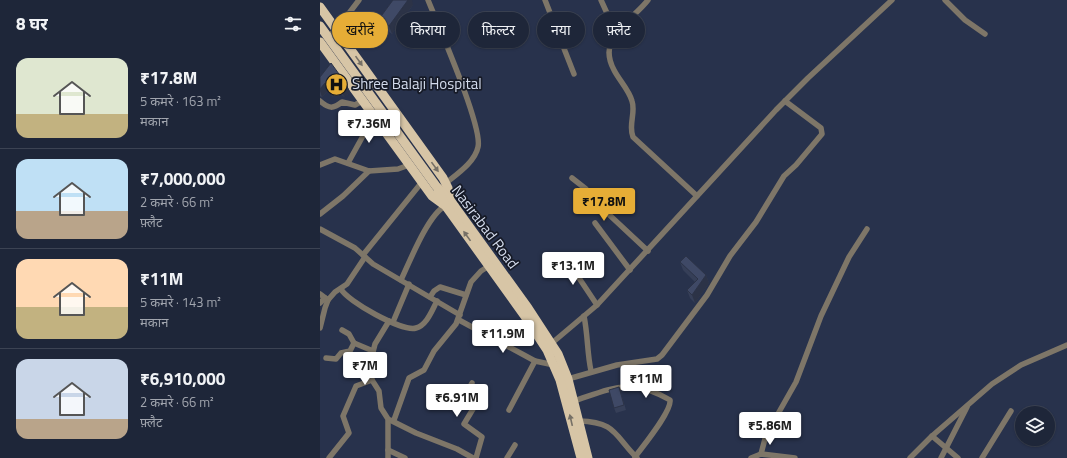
<!DOCTYPE html>
<html lang="hi">
<head>
<meta charset="utf-8">
<style>
  body { margin:0; font-family:"Titillium Web","Noto Sans Devanagari",sans-serif; background:#262e41; color:#f1f3f6; height:100vh; display:flex; flex-direction:column; font-size:15px; white-space:nowrap }
  * { box-sizing:border-box; margin:0 }
  p { font-size:13px; color:#a1a5ae }
  .icon { flex:none; width:22px; height:22px; fill:none; stroke:currentColor; stroke-width:2; stroke-linecap:round; stroke-linejoin:round }
  .map { position:relative; flex:1; overflow:hidden }
  .drawer { display:flex; flex-direction:column; background:#1e2639; width:320px }
  .drawer>* { flex:none }
  .banner { position:absolute; left:12px; top:12px; width:380px; height:36px; display:flex; gap:8px }
  .buttons { position:absolute; left:695px; top:406px; display:grid; gap:8px }
  .buttons a { display:grid; place-items:center; width:40px; height:40px; border-radius:50%; background:#1e2639; box-shadow:0 1px 3px #0004,0 0 0 1px #3c4353; font-size:20px }
  .price { position:absolute; translate:-50% -34px; padding:0 9px; border-radius:4px; background:#fff; color:#222; font-size:13px; line-height:26px; filter:drop-shadow(0 1px 2px #0008) }
  .price::after { content:''; position:absolute; left:50%; top:24px; width:12px; height:9px; margin-left:-6px; background:inherit; clip-path:polygon(0 0,100% 0,50% 100%) }
  .price.current { background:#e6ad36; color:#111 }
  ul { padding:0; list-style:none }
  li { display:flex; align-items:center; gap:12px; height:100px; padding:0 16px }
  li+li { border-top:1px solid #3c4353 }
  li span { display:grid; place-items:center; flex:none; width:112px; height:80px; border-radius:12px; color:#555 }
  li>.icon { margin-inline-start:auto }
  span .icon { width:48px; height:48px; fill:#fffc; stroke-width:1 }
  li b { font-size:17px }
  h2 { display:flex; justify-content:space-between; align-items:center; height:48px; padding:0 16px; font-size:17px }
  .chip { padding:0 14px; border-radius:18px; background:#1e2639; box-shadow:0 1px 3px #0004,0 0 0 1px #3c4353; font-size:14px; line-height:36px }
  .chip.current { background:#e6ad36; color:#111 }
  main { display:flex; flex:1; min-height:0 }
  .map>svg:first-child { display:block }
  .lines { fill:none; stroke-linecap:round; stroke-linejoin:round }
  .minor { stroke:#7e7668; stroke-width:5.5 }
  .trunk { stroke:#d7c5a6; stroke-width:9 }
  .wall { fill:#363f58 }
  .shaded-wall { fill:#2c3347 }
  .building { fill:#3f4966; stroke:#2c3347 }
  .oneway { fill:#767066 }
  .labels { text-anchor:middle; stroke-width:3.5; stroke-linejoin:round; paint-order:stroke }
  .poi-label { font-size:15px; fill:#d3dbec; stroke:#161a26; text-anchor:start }
  .street-label { font-size:15px; fill:#d3dbec; stroke:#161a26 }
</style>
</head>
<body>
<main>
<section class="drawer">
<h2>8 घर<svg class="icon" aria-label="filters" viewBox="0 0 24 24"><path d="M4 7h16M4 17h16"/><circle cx="9" cy="7" r="2"/><circle cx="15" cy="17" r="2"/></svg></h2>
<ul>
<li><span style="background:linear-gradient(#dfe7d0 70%,#c2b280 0)"><svg class="icon" aria-label="home" viewBox="0 0 24 24"><path d="M3 11l9-7 9 7M6 9v11h12V9"/></svg></span><div><b>₹17.8M</b><p>5 कमरे · 163 m²</p><p>मकान</p></div></li>
<li><span style="background:linear-gradient(#bfe0f5 65%,#b9a48a 0)"><svg class="icon" aria-label="home" viewBox="0 0 24 24"><path d="M3 11l9-7 9 7M6 9v11h12V9"/></svg></span><div><b>₹7,000,000</b><p>2 कमरे · 66 m²</p><p>फ़्लैट</p></div></li>
<li><span style="background:linear-gradient(#ffd9b3 60%,#c2b280 0)"><svg class="icon" aria-label="home" viewBox="0 0 24 24"><path d="M3 11l9-7 9 7M6 9v11h12V9"/></svg></span><div><b>₹11M</b><p>5 कमरे · 143 m²</p><p>मकान</p></div></li>
<li><span style="background:linear-gradient(#c9d6e8 75%,#b9a48a 0)"><svg class="icon" aria-label="home" viewBox="0 0 24 24"><path d="M3 11l9-7 9 7M6 9v11h12V9"/></svg></span><div><b>₹6,910,000</b><p>2 कमरे · 66 m²</p><p>फ़्लैट</p></div></li>
</ul>
</section>
<div class="map">
<svg width="747" height="458" viewBox="0 0 747 458">
  <rect width="100%" height="100%" fill="#28324c"/>
  <g class="lines">
    <g class="minor">
      <path d="M 108,0 C 118,25 163,127 158,147 C 155,162 137,174 126,183"/>
      <polyline points="225,0 254,74"/>
      <polyline points="281,0 296,33"/>
      <path d="M 328,0 C 311,22 276,37 294,70 C 299,80 309,90 312,101 C 316,113 308,125 313,137 L 377,196"/>
      <polyline points="625,0 645,20 665,34"/>
      <polyline points="8,37 17,29 39,0"/>
      <path d="M 0,101 C 9,109 13,109 22,102 L 35,105 L 42,101"/>
      <polyline points="28,163 54,116"/>
      <polyline points="0,165 15,159 49,171 78,169 89,165"/>
      <polyline points="252,178 266,189 283,209 328,251"/>
      <polyline points="0,214 23,196 49,171"/>
      <polyline points="275,223 310,270"/>
      <polyline points="0,229 35,248 53,264 140,315"/>
      <polyline points="43,255 102,182"/>
      <polyline points="245,257 277,305"/>
      <path d="M 81,280 C 90,261 108,215 125,206"/>
      <path d="M 21,289 C 27,301 82,332 96,328 C 107,325 112,310 117,301"/>
      <polyline points="0,294 8,300"/>
      <polyline points="110,297 114,291 120,287 146,295"/>
      <polyline points="0,303 5,298"/>
      <path d="M 264,316 C 268,336 267,352 271,371"/>
      <polyline points="139,320 215,361 234,365"/>
      <polyline points="73,322 89,284"/>
      <polyline points="0,328 5,308 8,300 15,292 27,284 45,257"/>
      <polyline points="22,330 29,334 34,343 53,351"/>
      <polyline points="232,343 277,305 456,110 488,78 572,0"/>
      <polyline points="6,358 16,359 21,353 30,351 34,343"/>
      <polyline points="248,379 297,365 337,359 342,355 387,295 410,256 436,222 464,176 476,165 502,134 501,128 465,101"/>
      <polyline points="152,383 143,399 153,409 144,424 162,437 156,458"/>
      <path d="M 254,401 C 293,388 311,377 350,400 C 352,411 323,446 315,457"/>
      <polyline points="189,410 215,361"/>
      <polyline points="70,420 96,433 137,449 153,458"/>
      <polyline points="74,420 89,378 104,370 114,351 136,324 151,282 161,271 169,266"/>
      <path d="M 259,421 C 296,422 294,435 317,458"/>
      <polyline points="612,436 638,458"/>
      <polyline points="68,450 85,458"/>
      <polyline points="441,454 446,435 476,382 501,316 529,257 547,229"/>
      <polyline points="9,458 29,433 23,416 36,386 52,380"/>
      <polyline points="68,458 68,419 61,408 59,391 52,380 50,364 55,344 69,321"/>
      <polyline points="187,458 195,445"/>
      <polyline points="431,458 441,454 475,458"/>
      <polyline points="590,458 612,436 672,384 701,365 747,345"/>
      <polyline points="621,458 647,407"/>
      <polyline points="662,458 691,411"/>
    </g>
    <g class="trunk">
      <polyline points="0,7 123,178 128,188 130,200"/>
      <polyline points="0,26 116,186 130,200 208,308 238,354 248,379 268,458"/>
      <polyline points="0,42 112,196 123,204"/>
      <polyline points="118,191 125,205 204,315 227,350 240,380 261,458"/>
    </g>
  </g>
  <g class="wall">
    <polygon points="93,5 72,34 62,27 59,19"/>
    <polygon points="196,15 203,32 167,45 160,28"/>
    <polygon points="0,77 27,85 30,93 24,97 20,93 13,97 8,91 2,97 0,96"/>
    <polygon points="360,262 386,275 389,283 375,303 370,298 367,290 375,282 363,270"/>
    <polygon points="299,387 306,410 296,413 294,408"/>
  </g>
  <g class="shaded-wall">
    <polygon points="88,0 92,0 93,5 72,34 69,26"/>
    <polygon points="5,83 8,91 2,97 0,91 0,89"/>
    <polygon points="17,85 20,93 13,97 10,89"/>
    <polygon points="27,85 30,93 24,97 21,89"/>
    <polygon points="386,275 389,283 375,303 372,295"/>
  </g>
  <g class="building">
    <polygon points="73,0 88,0 69,26 59,19"/>
    <polygon points="196,15 200,24 164,37 160,28"/>
    <polygon points="11,63 27,85 21,89 17,85 10,89 5,83 0,89 0,77"/>
    <polygon points="366,256 386,275 372,295 367,290 378,279 360,262"/>
    <polygon points="299,387 304,405 294,408 289,390"/>
  </g>
  <defs><path id="oneway-solid" d="M-6-.8H1V-3.2L6.5 0L1 3.2V.8H-6Z"/></defs>
  <g class="oneway">
    <use href="#oneway-solid" transform="translate(39 61) rotate(55)"/>
    <use href="#oneway-solid" transform="translate(115 167) rotate(54)"/>
    <use href="#oneway-solid" transform="translate(147 236) rotate(-126)"/>
    <use href="#oneway-solid" transform="translate(251 420) rotate(-103)"/>
  </g>
  <defs>
    <symbol id="hospital-disc" viewBox="-11 -11 22 22"><circle r="9.5" fill="#e6ad36" stroke="#161a26"/><path d="M-5-5h3v3.5h4V-5h3V5h-3V1.5h-4V5h-3Z" fill="#111"/></symbol>
  </defs>
  <g fill-rule="evenodd">
    <use href="#hospital-disc" x="4" y="72" width="25" height="25"/>
  </g>
  <g class="labels">
    <g class="poi-label">
      <text x="32" y="89">Shree Balaji Hospital</text>
    </g>
    <g class="street-label">
      <text transform="translate(165 227) rotate(53)" y="5">Nasirabad Road</text>
    </g>
  </g>
</svg>
<div class="buttons">
<a><svg class="icon" aria-label="layers" viewBox="0 0 24 24"><path d="M12 4l9 5-9 5-9-5zM3 14l9 5 9-5"/></svg></a>
</div>
<b class="price" style="left:49px;top:144px">₹7.36M</b>
<b class="price current" style="left:284px;top:222px">₹17.8M</b>
<b class="price" style="left:253px;top:286px">₹13.1M</b>
<b class="price" style="left:183px;top:354px">₹11.9M</b>
<b class="price" style="left:45px;top:386px">₹7M</b>
<b class="price" style="left:326px;top:399px">₹11M</b>
<b class="price" style="left:137px;top:418px">₹6.91M</b>
<b class="price" style="left:450px;top:446px">₹5.86M</b>
<div class="banner">
<a class="chip current">खरीदें</a>
<a class="chip">किराया</a>
<a class="chip">फ़िल्टर</a>
<a class="chip">नया</a>
<a class="chip">फ़्लैट</a>
</div>
</div>
</main>
</body>
</html>
